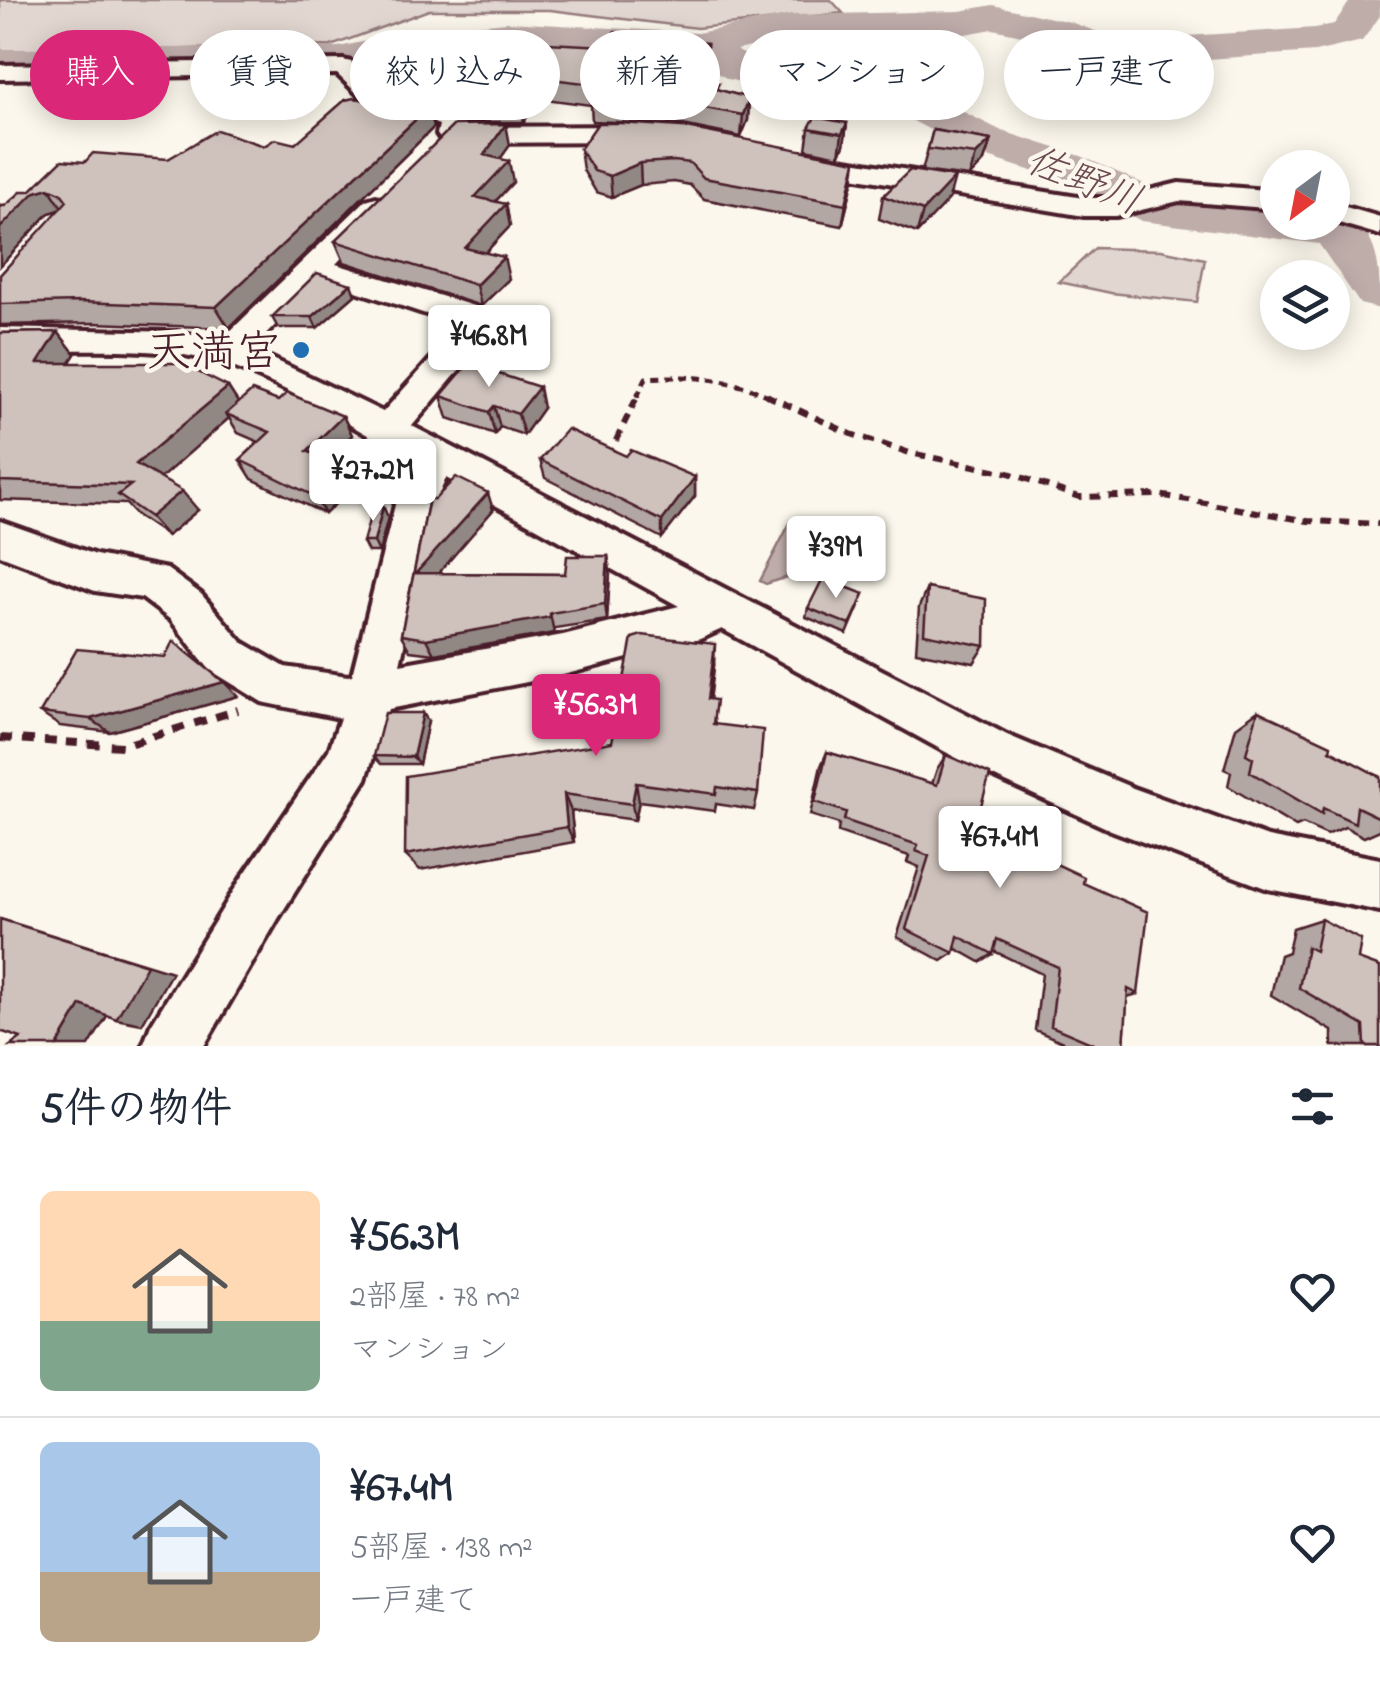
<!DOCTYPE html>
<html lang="ja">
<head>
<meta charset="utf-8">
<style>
  body { margin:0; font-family:"Indie Flower","Klee One",sans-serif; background:#f2f2f3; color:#1f2937; height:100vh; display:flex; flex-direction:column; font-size:38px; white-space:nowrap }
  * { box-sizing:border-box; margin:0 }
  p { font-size:32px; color:#747a83 }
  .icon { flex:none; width:55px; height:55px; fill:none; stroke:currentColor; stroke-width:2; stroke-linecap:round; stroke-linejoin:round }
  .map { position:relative; height:1046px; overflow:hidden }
  .sheet { display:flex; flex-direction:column; background:#fff; flex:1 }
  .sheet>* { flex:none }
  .guide { position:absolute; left:30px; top:30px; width:1320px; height:90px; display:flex; gap:20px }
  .needle { width:65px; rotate:212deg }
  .controls { position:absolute; left:1260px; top:150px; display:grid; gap:20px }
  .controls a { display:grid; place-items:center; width:90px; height:90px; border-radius:50%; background:#fff; box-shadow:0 5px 25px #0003; font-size:50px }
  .price { position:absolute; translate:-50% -85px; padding:0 22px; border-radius:10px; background:#fff; color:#222; font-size:32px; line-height:65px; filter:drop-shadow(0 2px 5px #0008) }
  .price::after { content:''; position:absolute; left:50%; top:60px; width:30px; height:22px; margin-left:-15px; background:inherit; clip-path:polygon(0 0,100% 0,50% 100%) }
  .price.selected { background:#db2777; color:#fff }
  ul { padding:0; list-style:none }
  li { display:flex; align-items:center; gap:30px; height:250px; padding:0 40px }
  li+li { border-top:2px solid #e0e1e3 }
  li span { display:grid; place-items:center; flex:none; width:280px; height:200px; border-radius:15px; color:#555 }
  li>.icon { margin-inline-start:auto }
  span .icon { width:120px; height:120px; fill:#fffc; stroke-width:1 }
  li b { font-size:42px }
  h2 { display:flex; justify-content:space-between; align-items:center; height:120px; padding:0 40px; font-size:42px }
  .chip { padding:0 35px; border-radius:45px; background:#fff; box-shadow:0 5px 25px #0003; font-size:35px; line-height:90px }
  .chip.selected { background:#db2777; color:#fff }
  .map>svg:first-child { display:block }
  .green { fill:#e2d7d0; stroke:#967b7e; stroke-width:2.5 }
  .water { fill:#bfadaa; stroke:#907477; stroke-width:2.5 }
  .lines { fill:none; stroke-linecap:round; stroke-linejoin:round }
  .river { fill:#bfadaa; fill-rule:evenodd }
  .minor-casing { stroke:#4a1f2b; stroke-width:8 }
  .path-far2 { stroke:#4a1f2b; stroke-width:5; stroke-dasharray:8 6; stroke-linecap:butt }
  .path-far1 { stroke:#4a1f2b; stroke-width:6; stroke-dasharray:10 8; stroke-linecap:butt }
  .path { stroke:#4a1f2b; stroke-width:8; stroke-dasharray:12 10; stroke-linecap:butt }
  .minor { fill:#fbf7ec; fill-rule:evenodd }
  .wall { fill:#b2a7a2; stroke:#4a1f2b; stroke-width:2.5 }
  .shaded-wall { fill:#918884; stroke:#4a1f2b; stroke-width:2.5 }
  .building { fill:#cfc2bc; stroke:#4a1f2b; stroke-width:2.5 }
  .poi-dot { fill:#1f6fb2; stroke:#fbf7ec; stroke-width:4 }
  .labels { text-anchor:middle; stroke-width:9; stroke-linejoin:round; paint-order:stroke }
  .far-water-label { font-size:40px; font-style:italic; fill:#6d4a51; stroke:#fbf7ec }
  .poi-label { font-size:45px; fill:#4a1f2b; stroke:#fbf7ec; text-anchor:end }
</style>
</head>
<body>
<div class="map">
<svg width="1380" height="1046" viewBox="0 0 1380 1046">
  <rect width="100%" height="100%" fill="#fbf7ec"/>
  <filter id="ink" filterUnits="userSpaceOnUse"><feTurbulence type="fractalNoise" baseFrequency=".01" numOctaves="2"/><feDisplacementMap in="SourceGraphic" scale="20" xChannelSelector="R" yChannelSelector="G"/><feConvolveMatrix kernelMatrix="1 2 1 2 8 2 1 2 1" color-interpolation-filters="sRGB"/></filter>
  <g filter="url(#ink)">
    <g class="green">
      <polygon points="0,0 831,0 843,13 697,28 550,10 429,10 331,46 0,53"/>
      <polygon points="476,47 460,71 422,108 377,92 361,74 430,51"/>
      <polygon points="1095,248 1161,250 1205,259 1197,302 1111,293 1059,282"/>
    </g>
    <polygon class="water" points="791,521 819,567 766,584 760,581"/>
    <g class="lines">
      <path class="river" d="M 1380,0 L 1380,16 L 1362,41 L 1315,52 L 1116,65 L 1045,40 L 993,29 L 960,35 L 791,39 L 736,50 L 753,59 L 864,72 L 909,85 L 1002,131 L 1081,156 L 1171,196 L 1278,208 L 1278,222 L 1332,222 L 1332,214 C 1380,224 1380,266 1380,309 L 1360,304 L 1319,244 L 1142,221 L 1047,176 L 970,151 L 879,103 L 743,83 L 728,79 L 688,57 L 508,46 L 421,54 L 338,71 L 0,75 L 0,49 L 338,47 L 421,30 L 508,22 L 697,33 L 791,15 L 960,11 L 993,5 L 1070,22 L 1120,40 L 1315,28 L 1334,24 L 1350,1 Z"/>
      <defs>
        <g id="minor">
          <polygon points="343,60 351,62 381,89 462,116 465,127 647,126 660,134 647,142 455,143 441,140 437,134 439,125 363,99 337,74 0,79 0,65"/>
          <polygon points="802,153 1084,198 1116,198 1179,183 1278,191 1278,209 1179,201 1116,216 1084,216 792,167 788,161 792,155"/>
          <path d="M 376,197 L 386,200 L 390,206 L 336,264 L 477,307 L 495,328 L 412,426 L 1007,735 L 1133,788 L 1268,837 L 1380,859 L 1380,911 L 1268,889 L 1111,830 L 973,767 L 722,629 L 700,639 L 563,675 L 389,709 L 366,779 L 279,917 L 204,1046 L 143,1046 L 151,1025 L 241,879 L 329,750 L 340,718 L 262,702 L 210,670 L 171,620 L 142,598 L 95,591 L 0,555 L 0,521 L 96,555 L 167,569 L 201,594 L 242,642 L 285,667 L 348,676 L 352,675 L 396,501 L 416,462 C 356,430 288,384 223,364 C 158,343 69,352 0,350 L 0,328 L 177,332 L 221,340 L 366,200 ZM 320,279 L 453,323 L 459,328 L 383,412 L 252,349 ZM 446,478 L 679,606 L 563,635 L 400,664 L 436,501 Z"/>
          <polygon points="1332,203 1380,217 1380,235 1332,221"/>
        </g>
      </defs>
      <use href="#minor" class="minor-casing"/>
      <path class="path-far2" d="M 637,397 L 646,378 C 692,375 729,378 771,397"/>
      <g class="path-far1">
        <polyline points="766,395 851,434 910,453 1009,473 1079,497 1159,495 1308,521 1380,524"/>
        <polyline points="608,457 638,395"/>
      </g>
      <polyline class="path" points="0,738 122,746 238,710"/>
      <use href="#minor" class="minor"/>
    </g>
    <g class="wall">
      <polygon points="707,43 707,64 699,81 719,90 749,98 748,120 741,137 683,125 592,121 591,105 538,98 524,122 468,122 461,95 486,81 541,59 605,46"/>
      <polygon points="847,123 844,145 839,156 806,149 809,128"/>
      <polygon points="434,127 229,328 94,323 0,325 0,275 60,210 49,213 0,266 0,206 5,206 85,162 168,159"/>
      <polygon points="933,130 991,140 984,161 969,177 922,171"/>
      <polygon points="510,145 500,159 513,182 495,202 506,204 510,226 485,253 509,279 481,306 344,262 335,241"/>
      <polygon points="580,149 853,182 842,226 704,199 690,185 674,182 641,185 612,197 596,192 583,170"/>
      <polygon points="883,196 949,199 917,233 879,219"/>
      <polygon points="355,295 317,328 278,328 272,317"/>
      <polygon points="58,332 75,354 69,363 228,387 238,403 278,401 343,416 352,435 328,460 353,486 325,514 252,479 240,460 259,442 238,433 229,418 160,478 198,510 167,536 136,515 126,504 0,500 0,333"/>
      <polygon points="441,396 543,408 524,435 500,427 495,434 448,418"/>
      <polygon points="540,460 695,477 695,496 662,538 545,478"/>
      <polygon points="429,499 493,510 438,573 565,574 608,556 610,573 607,620 555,628 554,633 434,654 410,651 401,635"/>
      <polygon points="388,517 379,552 368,552 363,542"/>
      <polygon points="927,588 985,646 974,663 916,652 919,607"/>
      <polygon points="864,594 847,634 806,617 808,608"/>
      <polygon points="714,666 710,699 715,724 758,793 754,810 716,804 715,811 639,801 635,820 571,811 574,842 420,870 405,855 612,742"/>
      <polygon points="224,682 238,696 110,732 60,726 40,713"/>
      <polygon points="1258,711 1380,777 1380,830 1364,837 1345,827 1327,835 1303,824 1296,827 1228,786 1231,772 1224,769 1236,727"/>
      <polygon points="428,721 419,764 381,764 374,756"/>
      <polygon points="827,752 932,784 937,769 946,755 973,834 1044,865 1050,861 1083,883 1138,994 1127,997 1124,1046 1072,1046 1035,1030 1042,974 994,951 993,954 980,962 955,948 954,953 942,961 897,937 919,867 907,862 909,856 838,832 839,824 810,815 821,766"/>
      <polygon points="1321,919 1358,959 1380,1046 1332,1046 1332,1031 1271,995 1280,955 1288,952 1293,928"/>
    </g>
    <g class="shaded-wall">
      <polygon points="707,43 707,64 689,101 689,80"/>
      <polygon points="535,77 538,98 524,122 520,100"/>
      <polygon points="749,98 748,120 741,137 743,115"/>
      <polygon points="429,107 434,127 229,328 216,307"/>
      <polygon points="847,123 844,145 839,156 842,134"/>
      <polygon points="506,124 510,145 488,176 484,155"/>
      <polygon points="991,140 984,161 969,177 976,155"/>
      <polygon points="509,161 513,182 480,218 475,197"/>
      <polygon points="856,161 853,182 842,226 846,204"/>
      <polygon points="640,163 641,185 612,197 610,176"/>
      <polygon points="955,177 949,199 917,233 923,211"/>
      <polygon points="49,188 63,209 49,213 0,266 0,228 35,192"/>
      <polygon points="506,204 510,226 470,269 465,248"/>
      <polygon points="504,257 509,279 481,306 476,285"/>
      <polygon points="351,284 355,295 317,328 312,317"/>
      <polygon points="58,332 75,354 56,384 38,363"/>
      <polygon points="228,387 241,407 226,414 229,418 153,485 136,464"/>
      <polygon points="539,387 543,408 524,435 518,414"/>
      <polygon points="494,406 500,427 495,434 489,412"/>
      <polygon points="343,416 352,435 318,470 307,451"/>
      <polygon points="344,467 353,486 325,514 314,496"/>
      <polygon points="695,477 695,496 662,538 662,521"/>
      <polygon points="182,491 198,510 167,536 150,517"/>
      <polygon points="488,493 493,510 424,590 416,573"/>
      <polygon points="383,506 388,517 379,552 374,542"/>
      <polygon points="608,556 610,573 607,620 605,604"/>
      <polygon points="550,613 554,633 434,654 426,639"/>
      <polygon points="715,644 714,666 708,719 708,699"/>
      <polygon points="224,682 238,696 110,732 90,719"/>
      <polygon points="423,713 428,721 419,764 413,757"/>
      <polygon points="636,783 639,801 635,820 632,804"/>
      <polygon points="564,794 571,811 574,842 567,827"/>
      <polygon points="0,919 172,972 142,1024 116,1019"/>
      <polygon points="81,1005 110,1011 89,1046 57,1046"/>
    </g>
    <g class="building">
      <polygon points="614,32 707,43 689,80 719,83 716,89 749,98 743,115 683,104 590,99 593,84 535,77 520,100 463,101 461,95 472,79 486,81 497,57 541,59 547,43 605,46"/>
      <polygon points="354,98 402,106 409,100 429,107 216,307 79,302 0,304 0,275 67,201 61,193 49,188 35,192 0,228 0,206 5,206 22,191 30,191 62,160 85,162 93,153 168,159 217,130 264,146 275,139 295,144 345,100"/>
      <polygon points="815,117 847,123 842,134 809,128"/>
      <polygon points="598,123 621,123 682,127 856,161 846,204 704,178 690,163 674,161 640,163 610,176 594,171 580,149"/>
      <polygon points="506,124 484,155 509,161 475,197 506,204 465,248 504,257 476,285 335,241 454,125"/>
      <polygon points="933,130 991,140 976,155 928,149"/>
      <polygon points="910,170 955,177 923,211 883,196"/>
      <polygon points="317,273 351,284 312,317 272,317"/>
      <polygon points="58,332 38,363 180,363 228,387 136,464 182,491 150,517 118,495 131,485 0,481 0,333"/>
      <polygon points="468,364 539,387 518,414 494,406 489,412 441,396"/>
      <polygon points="252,391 278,401 287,393 343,416 307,451 344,467 314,496 240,460 270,432 226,414"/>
      <polygon points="567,429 626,456 631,450 695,477 662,521 540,460"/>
      <polygon points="456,477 488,493 416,573 565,574 567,556 608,556 605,604 550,613 550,617 426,639 401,635 429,499 435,499"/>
      <polygon points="373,506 383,506 374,542 363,542"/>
      <polygon points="823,578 864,594 850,625 808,608"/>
      <polygon points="927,588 986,599 985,646 924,634"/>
      <polygon points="642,635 715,644 708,699 716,700 713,724 763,730 758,793 717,787 716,794 636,783 632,804 564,794 567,827 405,855 406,776 612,742 632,638"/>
      <polygon points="173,641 224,682 90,719 40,713 77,649 165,657"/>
      <polygon points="1258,711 1331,745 1330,750 1380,777 1380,818 1357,807 1355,823 1323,808 1322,814 1250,772 1253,758 1246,754"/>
      <polygon points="385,713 423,713 413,757 374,756"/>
      <polygon points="827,752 937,785 946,755 990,774 973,834 1049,867 1050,861 1084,877 1083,883 1148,912 1138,994 1128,989 1124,1046 1098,1046 1051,1026 1058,967 997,939 993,954 958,936 954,953 906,929 929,856 916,851 918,845 844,820 846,812 815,802"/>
      <polygon points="0,919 147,965 116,1019 81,1005 57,1046 10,1046 21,1038 0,1031"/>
      <polygon points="1321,919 1361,940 1358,959 1380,967 1380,1046 1365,1046 1364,1026 1299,988 1307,947 1315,951"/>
    </g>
  </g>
  <circle class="poi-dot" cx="301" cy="350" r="10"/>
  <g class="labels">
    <g class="far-water-label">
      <text transform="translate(1085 179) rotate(22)" y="14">佐野川</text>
    </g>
    <g class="poi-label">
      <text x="281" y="366">天満宮</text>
    </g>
  </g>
</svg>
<div class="controls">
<a><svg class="needle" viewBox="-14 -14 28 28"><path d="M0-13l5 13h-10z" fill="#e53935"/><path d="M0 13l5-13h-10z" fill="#747a83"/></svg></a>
<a><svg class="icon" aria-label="layers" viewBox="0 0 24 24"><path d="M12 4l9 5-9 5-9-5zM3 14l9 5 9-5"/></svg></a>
</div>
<b class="price" style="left:489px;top:390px">¥46.8M</b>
<b class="price" style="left:373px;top:524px">¥27.2M</b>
<b class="price" style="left:836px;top:601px">¥39M</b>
<b class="price selected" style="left:596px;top:759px">¥56.3M</b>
<b class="price" style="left:1000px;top:891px">¥67.4M</b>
<div class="guide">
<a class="chip selected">購入</a>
<a class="chip">賃貸</a>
<a class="chip">絞り込み</a>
<a class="chip">新着</a>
<a class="chip">マンション</a>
<a class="chip">一戸建て</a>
</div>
</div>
<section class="sheet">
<h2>5件の物件<svg class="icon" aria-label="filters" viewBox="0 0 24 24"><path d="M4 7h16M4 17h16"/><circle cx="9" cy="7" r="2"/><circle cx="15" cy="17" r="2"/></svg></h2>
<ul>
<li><span style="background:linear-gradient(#ffd9b3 65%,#7fa58c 0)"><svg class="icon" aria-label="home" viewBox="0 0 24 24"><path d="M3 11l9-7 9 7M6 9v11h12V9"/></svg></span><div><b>¥56.3M</b><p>2部屋 · 78 m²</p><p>マンション</p></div><svg class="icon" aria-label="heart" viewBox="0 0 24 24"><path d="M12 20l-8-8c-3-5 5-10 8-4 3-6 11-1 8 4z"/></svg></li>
<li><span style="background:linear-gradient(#a9c7e8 65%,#b9a48a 0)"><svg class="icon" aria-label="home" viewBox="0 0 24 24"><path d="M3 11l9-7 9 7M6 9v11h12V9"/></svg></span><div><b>¥67.4M</b><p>5部屋 · 138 m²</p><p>一戸建て</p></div><svg class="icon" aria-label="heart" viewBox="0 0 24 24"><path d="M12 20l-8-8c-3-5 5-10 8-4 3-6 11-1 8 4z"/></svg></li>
</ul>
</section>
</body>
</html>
